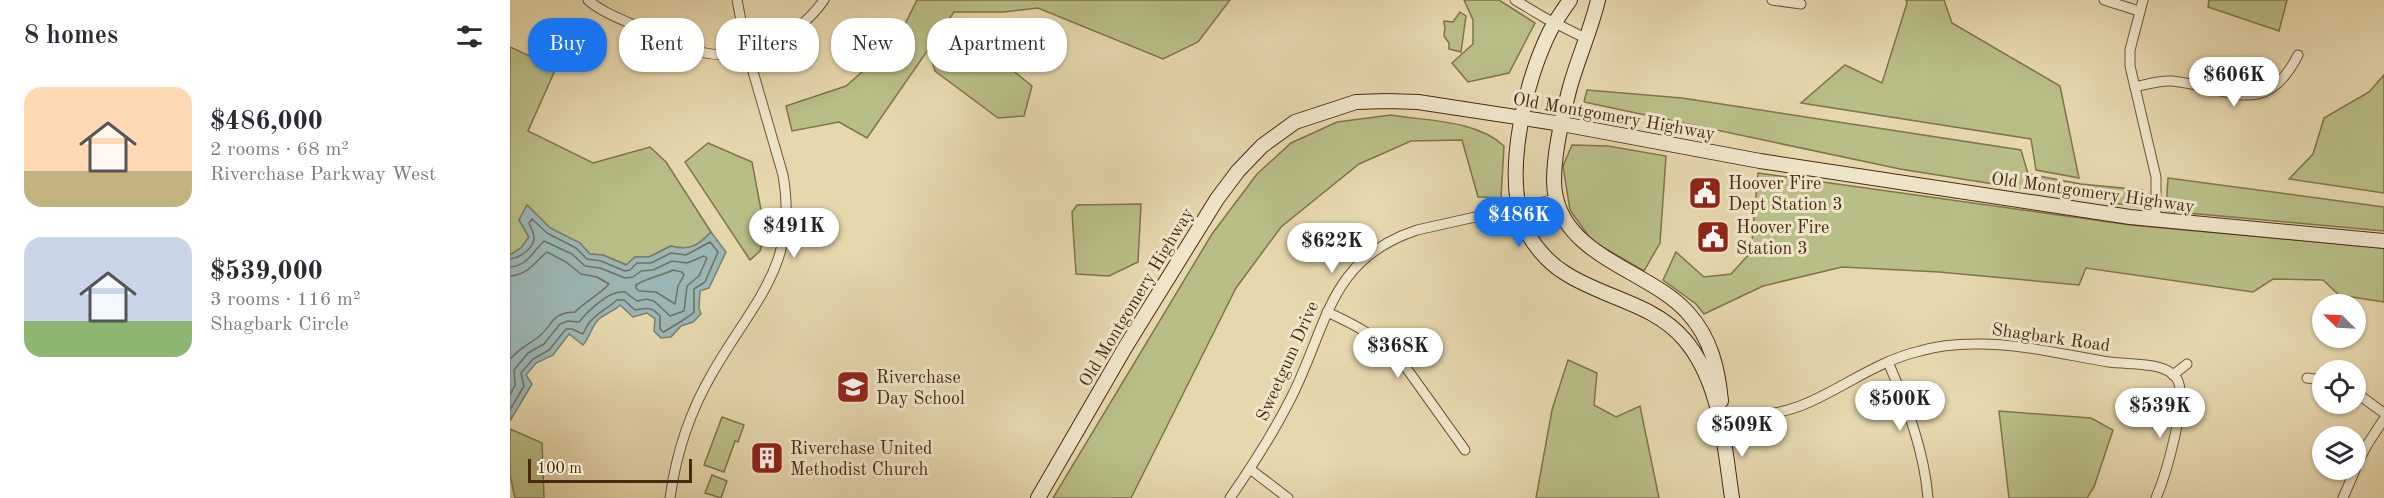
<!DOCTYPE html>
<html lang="en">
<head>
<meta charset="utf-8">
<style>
  body { margin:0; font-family:"Old Standard TT",serif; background:#f7f7f7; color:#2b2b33; height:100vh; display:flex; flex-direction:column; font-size:22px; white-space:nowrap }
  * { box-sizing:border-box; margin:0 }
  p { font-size:20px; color:#7c7c81 }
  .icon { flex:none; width:33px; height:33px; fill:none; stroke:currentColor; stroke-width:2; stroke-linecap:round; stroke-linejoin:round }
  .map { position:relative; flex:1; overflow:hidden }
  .sheet { display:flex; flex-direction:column; background:#fff; width:510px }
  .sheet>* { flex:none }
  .hud { position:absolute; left:18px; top:18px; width:570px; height:54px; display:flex; gap:12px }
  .needle { width:39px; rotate:294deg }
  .tools { position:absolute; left:1802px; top:294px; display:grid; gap:12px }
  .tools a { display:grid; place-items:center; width:54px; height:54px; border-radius:50%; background:#fff; box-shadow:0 2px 4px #0004; font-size:30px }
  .scale { position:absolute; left:18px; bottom:15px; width:164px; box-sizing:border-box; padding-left:6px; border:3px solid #482a0f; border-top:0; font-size:16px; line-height:21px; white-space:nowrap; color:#482a0f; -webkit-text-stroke:4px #efe6ca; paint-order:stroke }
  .price { position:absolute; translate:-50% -51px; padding:0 14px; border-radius:21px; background:#fff; color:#222; font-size:20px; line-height:39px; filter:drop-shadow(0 2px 3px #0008) }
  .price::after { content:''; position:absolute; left:50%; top:36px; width:18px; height:14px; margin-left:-9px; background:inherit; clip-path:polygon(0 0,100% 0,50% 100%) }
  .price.selected { background:#1a73e8; color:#fff }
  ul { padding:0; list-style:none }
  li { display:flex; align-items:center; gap:18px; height:150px; padding:0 24px }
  li span { display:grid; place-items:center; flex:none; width:168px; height:120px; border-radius:18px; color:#555 }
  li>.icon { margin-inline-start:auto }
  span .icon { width:72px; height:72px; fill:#fffc; stroke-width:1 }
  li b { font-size:26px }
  h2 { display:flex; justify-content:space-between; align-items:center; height:72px; padding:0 24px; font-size:26px }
  .pill { padding:0 21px; border-radius:24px; background:#fff; box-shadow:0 2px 4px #0004; font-size:21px; line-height:54px }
  .pill.selected { background:#1a73e8; color:#fff }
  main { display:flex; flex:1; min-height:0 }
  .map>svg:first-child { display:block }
  .green { fill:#b9be87; stroke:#80744b; stroke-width:1.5 }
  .water { fill:#9bb7b5; stroke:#7a7f73; stroke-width:1.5 }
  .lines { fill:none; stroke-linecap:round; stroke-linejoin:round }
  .shore { stroke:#727062; stroke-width:1.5 }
  .street-casing { stroke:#705636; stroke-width:11 }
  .secondary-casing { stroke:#482a0f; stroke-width:16 }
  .street { stroke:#efe6ca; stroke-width:9 }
  .secondary { stroke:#efe6ca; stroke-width:14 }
  .labels { text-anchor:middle; stroke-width:6; stroke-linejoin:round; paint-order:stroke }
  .street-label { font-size:18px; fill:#482a0f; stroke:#efe6ca }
  .poi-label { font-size:18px; fill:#482a0f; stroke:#efe6ca; text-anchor:start }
</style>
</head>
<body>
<main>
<section class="sheet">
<h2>8 homes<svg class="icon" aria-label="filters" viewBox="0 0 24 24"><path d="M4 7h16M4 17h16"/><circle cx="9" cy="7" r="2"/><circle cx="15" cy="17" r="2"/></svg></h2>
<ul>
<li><span style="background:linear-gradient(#ffd9b3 70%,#c2b280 0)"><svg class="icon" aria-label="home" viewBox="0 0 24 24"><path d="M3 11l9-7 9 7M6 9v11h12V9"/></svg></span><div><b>$486,000</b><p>2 rooms · 68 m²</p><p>Riverchase Parkway West</p></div></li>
<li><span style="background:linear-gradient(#c9d6e8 70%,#8fb573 0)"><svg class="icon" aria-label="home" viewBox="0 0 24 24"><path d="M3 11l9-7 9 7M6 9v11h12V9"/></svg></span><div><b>$539,000</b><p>3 rooms · 116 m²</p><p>Shagbark Circle</p></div></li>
</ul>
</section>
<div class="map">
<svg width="1874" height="498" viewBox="0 0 1874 498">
  <rect width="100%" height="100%" fill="#e6d8ad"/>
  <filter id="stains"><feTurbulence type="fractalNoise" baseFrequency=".00333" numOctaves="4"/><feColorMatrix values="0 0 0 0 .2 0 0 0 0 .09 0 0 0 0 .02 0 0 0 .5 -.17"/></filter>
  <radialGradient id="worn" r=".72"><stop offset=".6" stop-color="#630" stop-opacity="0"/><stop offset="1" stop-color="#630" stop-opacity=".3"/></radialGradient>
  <g class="green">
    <polygon points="407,0 720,0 688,42 653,59 528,8 494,12 444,12 357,138 329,122 282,131 276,106 336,86 386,42"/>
    <polygon points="954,0 989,0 1025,23 999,73 958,82 942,63 963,44 963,20"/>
    <polygon points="1396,0 1434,0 1442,23 1550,86 1569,178 1526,170 1521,139 1291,103 1335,65 1372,83 1397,3"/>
    <polygon points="1699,0 1777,0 1769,31 1698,7"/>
    <polygon points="950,12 956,16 951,52 939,49 939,43 934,36 935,26 934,25 934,21 943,22"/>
    <polygon points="444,23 522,86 514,116 488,118 425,71 422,61"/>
    <path d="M 0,47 L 46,68 L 18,131 L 83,163 L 140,147 L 156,162 L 201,232 C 188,246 179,251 160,246 L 139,257 L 125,257 L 117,265 L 93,255 L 80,254 L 70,243 L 40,228 L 17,205 L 9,220 L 19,237 L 11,248 L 0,255 Z"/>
    <polygon points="1874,75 1874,193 1779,179 1803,154 1814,118 1859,92"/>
    <polygon points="1077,90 1172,98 1511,150 1518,174 1571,184 1632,190 1628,207 1390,169 1074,102"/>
    <path d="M 881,115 C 917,121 967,120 994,146 L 991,198 L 968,197 L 952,140 L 901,141 L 849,164 L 771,227 L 726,288 L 621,498 L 543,498 L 702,234 L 747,174 L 781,143 L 827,122 Z"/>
    <polygon points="198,143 242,162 255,231 250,251 240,260 175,162"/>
    <polygon points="1062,145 1098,146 1156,156 1150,243 1134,271 1082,241 1060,210 1053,166"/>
    <polygon points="1248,173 1621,225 1874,248 1874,302 1829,295 1813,280 1763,279 1743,292 1576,268 1569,285 1429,272 1332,267 1253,286 1194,314 1186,304 1153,280 1166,252 1194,277 1221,274 1241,252"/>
    <polygon points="1658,178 1874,207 1874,231 1656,211"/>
    <polygon points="631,204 628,262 599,276 566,274 562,212 567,205"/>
    <polygon points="1058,360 1087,373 1084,405 1106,417 1130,406 1149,498 1026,498 1042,410"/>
    <polygon points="1489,411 1581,418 1603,430 1584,487 1577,498 1499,498"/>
    <polygon points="212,417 234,425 228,442 225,441 214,472 194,465"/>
    <polygon points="0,429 32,443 34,498 5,498 0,475"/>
    <polygon points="202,475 217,481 211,498 195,493"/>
  </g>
  <path class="water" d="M 17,205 L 40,228 L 70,243 L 80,254 L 93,255 L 116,265 L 125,257 L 139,257 L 161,246 C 179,251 188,246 201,232 L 216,252 L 199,288 L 190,291 L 189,308 L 191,314 L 183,322 L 171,326 L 161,337 L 151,338 L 144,331 L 145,319 L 137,313 L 123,317 L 110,305 C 103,312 96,313 89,319 C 81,327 80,337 73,345 L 59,334 L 43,355 L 26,363 L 16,375 L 22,384 L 0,421 L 0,255 L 11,248 L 19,237 L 9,220 Z"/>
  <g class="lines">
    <g class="shore">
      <path d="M 0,259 C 9,258 25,248 24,237 C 24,232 20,227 19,223 L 22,219 L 37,233 L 66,248 L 77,259 L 91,261 L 115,271 L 120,270 L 127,263 L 141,263 L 161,253 L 176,255 L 200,242 L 208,252 L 195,282 L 184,289 L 184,312 C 182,315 156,331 153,332 L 150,329 L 150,316 C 141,306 137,308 125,310 L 114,300 L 107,300 C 92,313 81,315 73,334 L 62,329 L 56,329 L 39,350 L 23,359 L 11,373 L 14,386 L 0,410"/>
      <path d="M 0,267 C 18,266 23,251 34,241 L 62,254 L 75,266 L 90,268 L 115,278 L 123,277 L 131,271 L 143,270 L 162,261 L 177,263 L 194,256 L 197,258 L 189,276 L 177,286 L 174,311 L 160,316 L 144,301 L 137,299 L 127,301 L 115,292 C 99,290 78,311 69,322 L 58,321 L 50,324 L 34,344 L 18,353 L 4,370 L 5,385 L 0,395"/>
      <path d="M 163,270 L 172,272 L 174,275 L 168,286 L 165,304 L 146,292 L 129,291 L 126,288 L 126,285 C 137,278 151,276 163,270 Z"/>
      <path d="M 0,276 C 18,275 25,262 37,252 L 56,262 L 71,274 L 87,277 L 99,284 C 89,295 76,301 65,312 C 39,313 44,326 27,338 C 15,347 11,347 0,359"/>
    </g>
    <defs>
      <g id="street">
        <path d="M 78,0 C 93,13 113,20 131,28 C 150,36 170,48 190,52 C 237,63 287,38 314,0"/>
        <polyline points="1005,0 1035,18 1077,39"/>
        <polyline points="1262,0 1291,4"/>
        <polyline points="1594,0 1629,11"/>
        <polyline points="1633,0 1620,50 1620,66 1646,177 1646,221"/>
        <path d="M 1625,87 C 1637,84 1650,80 1662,81 C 1717,86 1754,122 1788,55"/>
        <path d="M 817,312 C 846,325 870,338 892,362 L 955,450"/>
        <path d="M 1378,362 C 1397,406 1414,450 1418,498"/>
        <polyline points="1663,375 1677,364"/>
        <polyline points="1797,378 1812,380"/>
        <polyline points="1845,392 1874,413"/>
        <path d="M 1211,421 C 1239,417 1269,415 1295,404 C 1335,387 1367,361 1410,351 C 1427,346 1446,344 1464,344 C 1509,343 1555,355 1599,362 C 1615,364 1633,363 1648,367 C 1656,369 1663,373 1667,379 C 1679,399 1655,477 1646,498"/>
        <polyline points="1845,468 1857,445 1874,419"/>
        <polyline points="740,469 778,498"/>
        <path d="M 160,498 C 166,454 180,411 203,372 C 243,302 289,264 273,175 L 237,51 L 227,0"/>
        <path d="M 720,498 C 743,465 764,432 782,396 C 818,324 819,259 907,230 L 1046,199"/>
        <polyline points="1833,498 1845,470"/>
      </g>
      <g id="secondary">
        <path d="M 1060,0 C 1053,10 1046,20 1040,31 C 1016,80 993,172 1014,225 C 1021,243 1038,263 1055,273 C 1093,298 1143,303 1174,339 C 1211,382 1214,444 1222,498"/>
        <path d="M 1088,0 C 1081,30 1068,58 1060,87 C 1052,117 1044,151 1044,181 C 1045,256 1138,268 1178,313 C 1201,338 1208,369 1211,401"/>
        <polyline points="528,498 616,346 707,199 728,171 752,146 785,122 846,102 877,101 908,102 1052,124 1250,161 1620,217 1874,241"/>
      </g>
    </defs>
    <use href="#street" class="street-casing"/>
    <use href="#secondary" class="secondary-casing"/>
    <use href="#street" class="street"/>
    <use href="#secondary" class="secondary"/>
  </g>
  <defs>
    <symbol id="civic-square" viewBox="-11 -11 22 22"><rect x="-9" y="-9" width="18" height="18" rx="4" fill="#8f2418" stroke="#efe6ca"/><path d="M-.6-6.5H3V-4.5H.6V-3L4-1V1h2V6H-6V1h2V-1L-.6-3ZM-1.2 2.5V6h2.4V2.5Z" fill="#fff"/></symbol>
    <symbol id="school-square" viewBox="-11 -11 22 22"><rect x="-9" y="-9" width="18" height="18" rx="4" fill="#8f2418" stroke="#efe6ca"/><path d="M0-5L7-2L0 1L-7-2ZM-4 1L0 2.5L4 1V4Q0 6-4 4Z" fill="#fff"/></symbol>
    <symbol id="building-square" viewBox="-11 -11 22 22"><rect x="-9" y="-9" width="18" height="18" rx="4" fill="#8f2418" stroke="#efe6ca"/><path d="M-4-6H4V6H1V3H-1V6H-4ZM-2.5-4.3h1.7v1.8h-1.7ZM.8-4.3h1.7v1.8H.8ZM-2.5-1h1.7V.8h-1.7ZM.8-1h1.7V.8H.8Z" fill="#fff"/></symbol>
  </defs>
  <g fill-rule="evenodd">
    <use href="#civic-square" x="1176" y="174" width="38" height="38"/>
    <use href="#civic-square" x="1184" y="218" width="38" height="38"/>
    <use href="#school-square" x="324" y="368" width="38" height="38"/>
    <use href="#building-square" x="238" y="439" width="38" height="38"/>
  </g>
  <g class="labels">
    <g class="street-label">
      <text transform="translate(1104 116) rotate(10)" y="6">Old Montgomery Highway</text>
      <text transform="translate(1583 192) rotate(8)" y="6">Old Montgomery Highway</text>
      <text transform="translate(626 297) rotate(-59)" y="6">Old Montgomery Highway</text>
      <text transform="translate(1541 337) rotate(8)" y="6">Shagbark Road</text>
      <text transform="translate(777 361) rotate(-66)" y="6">Sweetgum Drive</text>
    </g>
    <g class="poi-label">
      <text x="1218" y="189">Hoover Fire<tspan x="1218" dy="21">Dept Station 3</tspan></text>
      <text x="1226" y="233">Hoover Fire<tspan x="1226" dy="21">Station 3</tspan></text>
      <text x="366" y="383">Riverchase<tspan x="366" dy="21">Day School</tspan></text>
      <text x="280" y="454">Riverchase United<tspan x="280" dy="21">Methodist Church</tspan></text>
    </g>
  </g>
  <rect width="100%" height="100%" filter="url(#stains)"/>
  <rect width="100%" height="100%" fill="url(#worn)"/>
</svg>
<div class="tools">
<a><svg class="needle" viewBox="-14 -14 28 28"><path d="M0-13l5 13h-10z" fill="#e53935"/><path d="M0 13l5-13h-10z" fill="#7c7c81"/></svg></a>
<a><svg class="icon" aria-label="locate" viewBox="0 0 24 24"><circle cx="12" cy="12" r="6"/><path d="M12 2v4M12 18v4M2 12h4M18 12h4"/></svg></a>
<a><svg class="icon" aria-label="layers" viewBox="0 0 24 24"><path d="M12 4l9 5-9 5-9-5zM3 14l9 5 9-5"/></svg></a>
</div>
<div class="scale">100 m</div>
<b class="price" style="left:1724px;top:108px">$606K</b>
<b class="price selected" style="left:1009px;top:248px">$486K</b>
<b class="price" style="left:284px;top:259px">$491K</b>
<b class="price" style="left:822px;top:274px">$622K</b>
<b class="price" style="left:888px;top:379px">$368K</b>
<b class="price" style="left:1390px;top:432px">$500K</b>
<b class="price" style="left:1650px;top:439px">$539K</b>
<b class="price" style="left:1232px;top:458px">$509K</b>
<div class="hud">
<a class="pill selected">Buy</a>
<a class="pill">Rent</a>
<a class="pill">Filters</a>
<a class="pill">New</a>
<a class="pill">Apartment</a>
</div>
</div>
</main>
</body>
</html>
